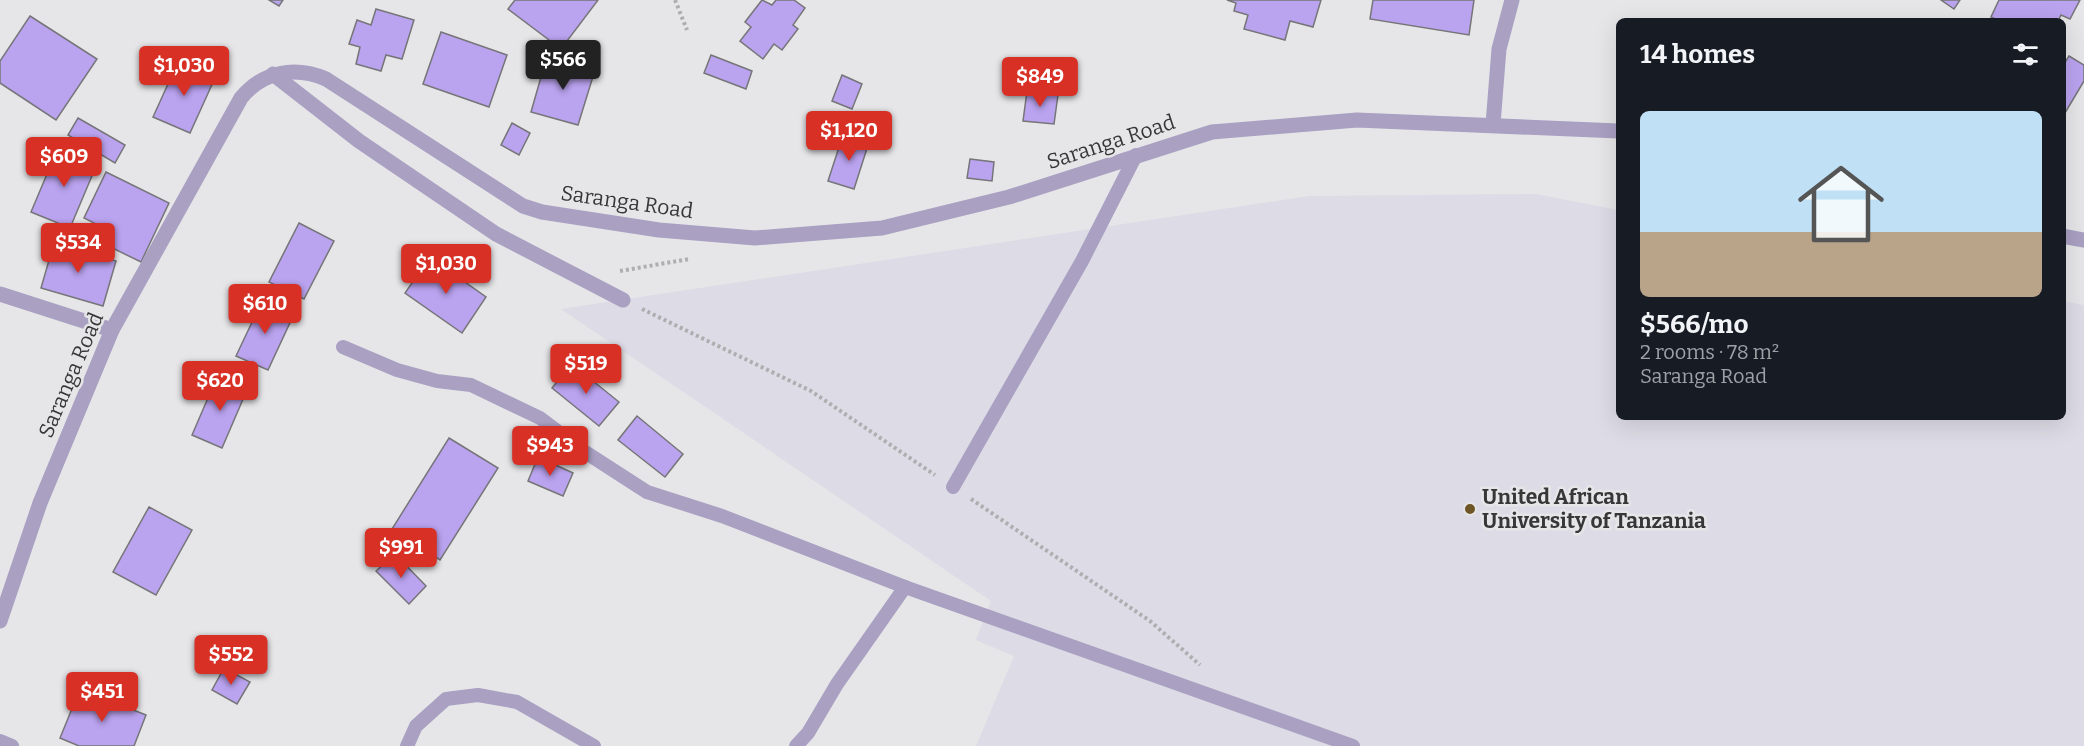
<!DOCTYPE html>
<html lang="en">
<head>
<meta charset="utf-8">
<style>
  body { margin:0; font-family:Bitter,serif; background:#242831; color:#f1f3f6; height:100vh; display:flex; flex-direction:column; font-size:22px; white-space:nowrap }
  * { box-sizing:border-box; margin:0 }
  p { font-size:20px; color:#9ea1a6 }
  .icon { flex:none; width:33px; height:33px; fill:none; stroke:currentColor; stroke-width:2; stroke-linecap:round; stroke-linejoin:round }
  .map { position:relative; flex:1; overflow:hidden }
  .side { position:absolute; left:1616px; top:18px; width:450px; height:402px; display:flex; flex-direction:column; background:#171b24; border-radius:9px; box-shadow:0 6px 24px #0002 }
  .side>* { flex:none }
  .price { position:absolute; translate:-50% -51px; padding:0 14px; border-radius:6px; background:#d93025; color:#fff; font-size:20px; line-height:39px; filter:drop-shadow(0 2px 3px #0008) }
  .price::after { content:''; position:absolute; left:50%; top:36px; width:18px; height:14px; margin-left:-9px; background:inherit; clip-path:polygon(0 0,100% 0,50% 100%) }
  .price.current { background:#222; color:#fff }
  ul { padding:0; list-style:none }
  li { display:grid; align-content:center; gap:12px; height:318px; padding:0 24px }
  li+li { border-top:2px solid #363941 }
  li span { display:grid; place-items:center; height:186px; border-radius:9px; color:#555 }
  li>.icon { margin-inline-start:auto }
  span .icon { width:108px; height:108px; fill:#fffc; stroke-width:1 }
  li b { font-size:26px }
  h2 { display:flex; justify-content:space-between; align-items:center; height:72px; padding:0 24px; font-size:26px }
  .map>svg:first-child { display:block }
  .built { fill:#dddbe5 }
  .building { fill:#baa3ef; stroke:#767578; stroke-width:1.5 }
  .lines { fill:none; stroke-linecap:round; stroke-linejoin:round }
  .path { stroke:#aeaeb1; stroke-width:4; stroke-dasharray:3 3; stroke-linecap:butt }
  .lane { stroke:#a9a0c2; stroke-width:14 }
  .street { stroke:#a9a0c2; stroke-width:15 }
  .poi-dot { fill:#6f5426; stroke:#e6e6e9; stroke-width:2 }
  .labels { text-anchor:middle; stroke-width:5; stroke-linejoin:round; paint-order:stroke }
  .street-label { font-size:21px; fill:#373738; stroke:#e6e6e9 }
  .poi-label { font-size:21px; font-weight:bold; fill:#373738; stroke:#e6e6e9; text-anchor:start }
</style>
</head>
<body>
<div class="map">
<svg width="2084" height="746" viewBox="0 0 2084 746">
  <rect width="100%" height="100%" fill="#e6e6e9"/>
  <polygon class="built" points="1536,194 1618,210 1618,417 2062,417 2063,301 2084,305 2084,746 976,746 1014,656 976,640 991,601 561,309 1309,196"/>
  <g class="building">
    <polygon points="269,0 283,0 279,6"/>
    <polygon points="515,0 598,0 561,49 508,9"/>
    <polygon points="762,0 772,5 776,0 794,0 805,8 793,25 798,29 782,50 774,44 763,59 740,41 751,27 745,22"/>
    <polygon points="1227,0 1321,0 1313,27 1290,21 1285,40 1244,29 1248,15 1234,11 1236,3"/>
    <polygon points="1373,0 1474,0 1469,35 1370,19"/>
    <polygon points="1941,0 1960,0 1954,9"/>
    <polygon points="1999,0 2080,0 2070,19 2061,15 2058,21 1999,21 1991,17"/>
    <polygon points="376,9 414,20 402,59 386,55 381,71 356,64 360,47 349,44 357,20 371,25"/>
    <polygon points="30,16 97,59 56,120 0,83 0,61"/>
    <polygon points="441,32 507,55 489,107 423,84"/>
    <polygon points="711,55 752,71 746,89 704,73"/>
    <polygon points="547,56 595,70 578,125 531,112"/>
    <polygon points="2069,56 2084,65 2084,81 2062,118 2062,67"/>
    <polygon points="178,62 215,78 190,133 153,117"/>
    <polygon points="842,75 862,84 852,109 832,101"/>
    <polygon points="1027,91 1058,95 1054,124 1023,121"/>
    <polygon points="78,118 125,145 115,163 68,135"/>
    <polygon points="512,123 530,133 519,155 501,145"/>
    <polygon points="843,135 869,142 854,189 828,181"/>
    <polygon points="58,148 97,164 70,228 31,212"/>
    <polygon points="970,159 994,162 992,181 967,178"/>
    <polygon points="106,172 169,203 141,262 96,240 102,227 84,218"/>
    <polygon points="299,223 334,241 304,299 269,282"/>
    <polygon points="54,243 116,261 103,306 41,288"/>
    <polygon points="430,257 486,297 462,333 405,293"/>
    <polygon points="263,299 294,314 268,370 236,356"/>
    <polygon points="572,364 619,402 599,426 552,388"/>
    <polygon points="217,377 247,390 222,448 192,435"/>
    <polygon points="637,416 683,454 665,477 618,440"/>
    <polygon points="449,438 498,468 440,560 392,529"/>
    <polygon points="538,457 573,473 563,496 528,481"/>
    <polygon points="149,507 192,530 156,595 113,572"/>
    <polygon points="395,554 426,586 409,604 376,571"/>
    <polygon points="224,668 250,682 237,704 212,690"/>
    <polygon points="80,689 146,715 134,746 79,746 60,738"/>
  </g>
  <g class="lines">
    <g class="path">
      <polyline points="675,0 687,30"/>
      <polyline points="620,271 689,259"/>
      <polyline points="642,309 811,391 935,475"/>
      <polyline points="971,499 1150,621 1200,665"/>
    </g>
    <g class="lane">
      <polyline points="343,347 397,370 437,381 471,385 540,418 585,452 647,492 722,516 905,587 1353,746"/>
      <polyline points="953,487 1082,261 1136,155"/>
      <polyline points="0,741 12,746"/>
      <polyline points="407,746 416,726 446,699 478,695 517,702 594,746"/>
      <polyline points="796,746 808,733 837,684 905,587"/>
    </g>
    <g class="street">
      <polyline points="273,74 359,141 496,234 623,300"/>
      <polyline points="1493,124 1499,49 1512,0"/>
      <polyline points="2062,236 2084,240"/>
      <polyline points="0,294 112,330"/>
      <path d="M 0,621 L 40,503 L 112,330 L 241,98 C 263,71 295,66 326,79 L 523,206 L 542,212 L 659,230 L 755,238 L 882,228 L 1009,197 L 1212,132 L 1357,120 L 1618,131"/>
    </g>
  </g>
  <circle class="poi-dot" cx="1470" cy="509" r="6"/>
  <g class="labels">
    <g class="street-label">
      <text transform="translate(1111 142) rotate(-18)" y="7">Saranga Road</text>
      <text transform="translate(627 202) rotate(8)" y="7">Saranga Road</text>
      <text transform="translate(71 375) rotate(-67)" y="7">Saranga Road</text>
    </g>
    <g class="poi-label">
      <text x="1482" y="504">United African<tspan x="1482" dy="24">University of Tanzania</tspan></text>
    </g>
  </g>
</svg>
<b class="price current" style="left:563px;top:91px">$566</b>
<b class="price" style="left:184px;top:97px">$1,030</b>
<b class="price" style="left:1040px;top:108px">$849</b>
<b class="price" style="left:849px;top:162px">$1,120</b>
<b class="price" style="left:64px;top:188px">$609</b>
<b class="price" style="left:78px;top:274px">$534</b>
<b class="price" style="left:446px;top:295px">$1,030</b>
<b class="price" style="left:265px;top:335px">$610</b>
<b class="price" style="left:586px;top:395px">$519</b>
<b class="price" style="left:220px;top:412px">$620</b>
<b class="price" style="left:550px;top:477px">$943</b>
<b class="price" style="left:401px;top:579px">$991</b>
<b class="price" style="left:231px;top:686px">$552</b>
<b class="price" style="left:102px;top:723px">$451</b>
<section class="side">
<h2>14 homes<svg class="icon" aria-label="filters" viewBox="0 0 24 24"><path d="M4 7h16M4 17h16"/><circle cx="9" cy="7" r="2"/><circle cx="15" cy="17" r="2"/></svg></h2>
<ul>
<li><span style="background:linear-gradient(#bfe0f5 65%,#b9a48a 0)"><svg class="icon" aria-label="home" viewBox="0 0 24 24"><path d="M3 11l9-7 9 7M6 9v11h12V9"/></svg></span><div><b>$566/mo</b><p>2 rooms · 78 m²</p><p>Saranga Road</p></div></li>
</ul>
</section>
</div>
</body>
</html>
